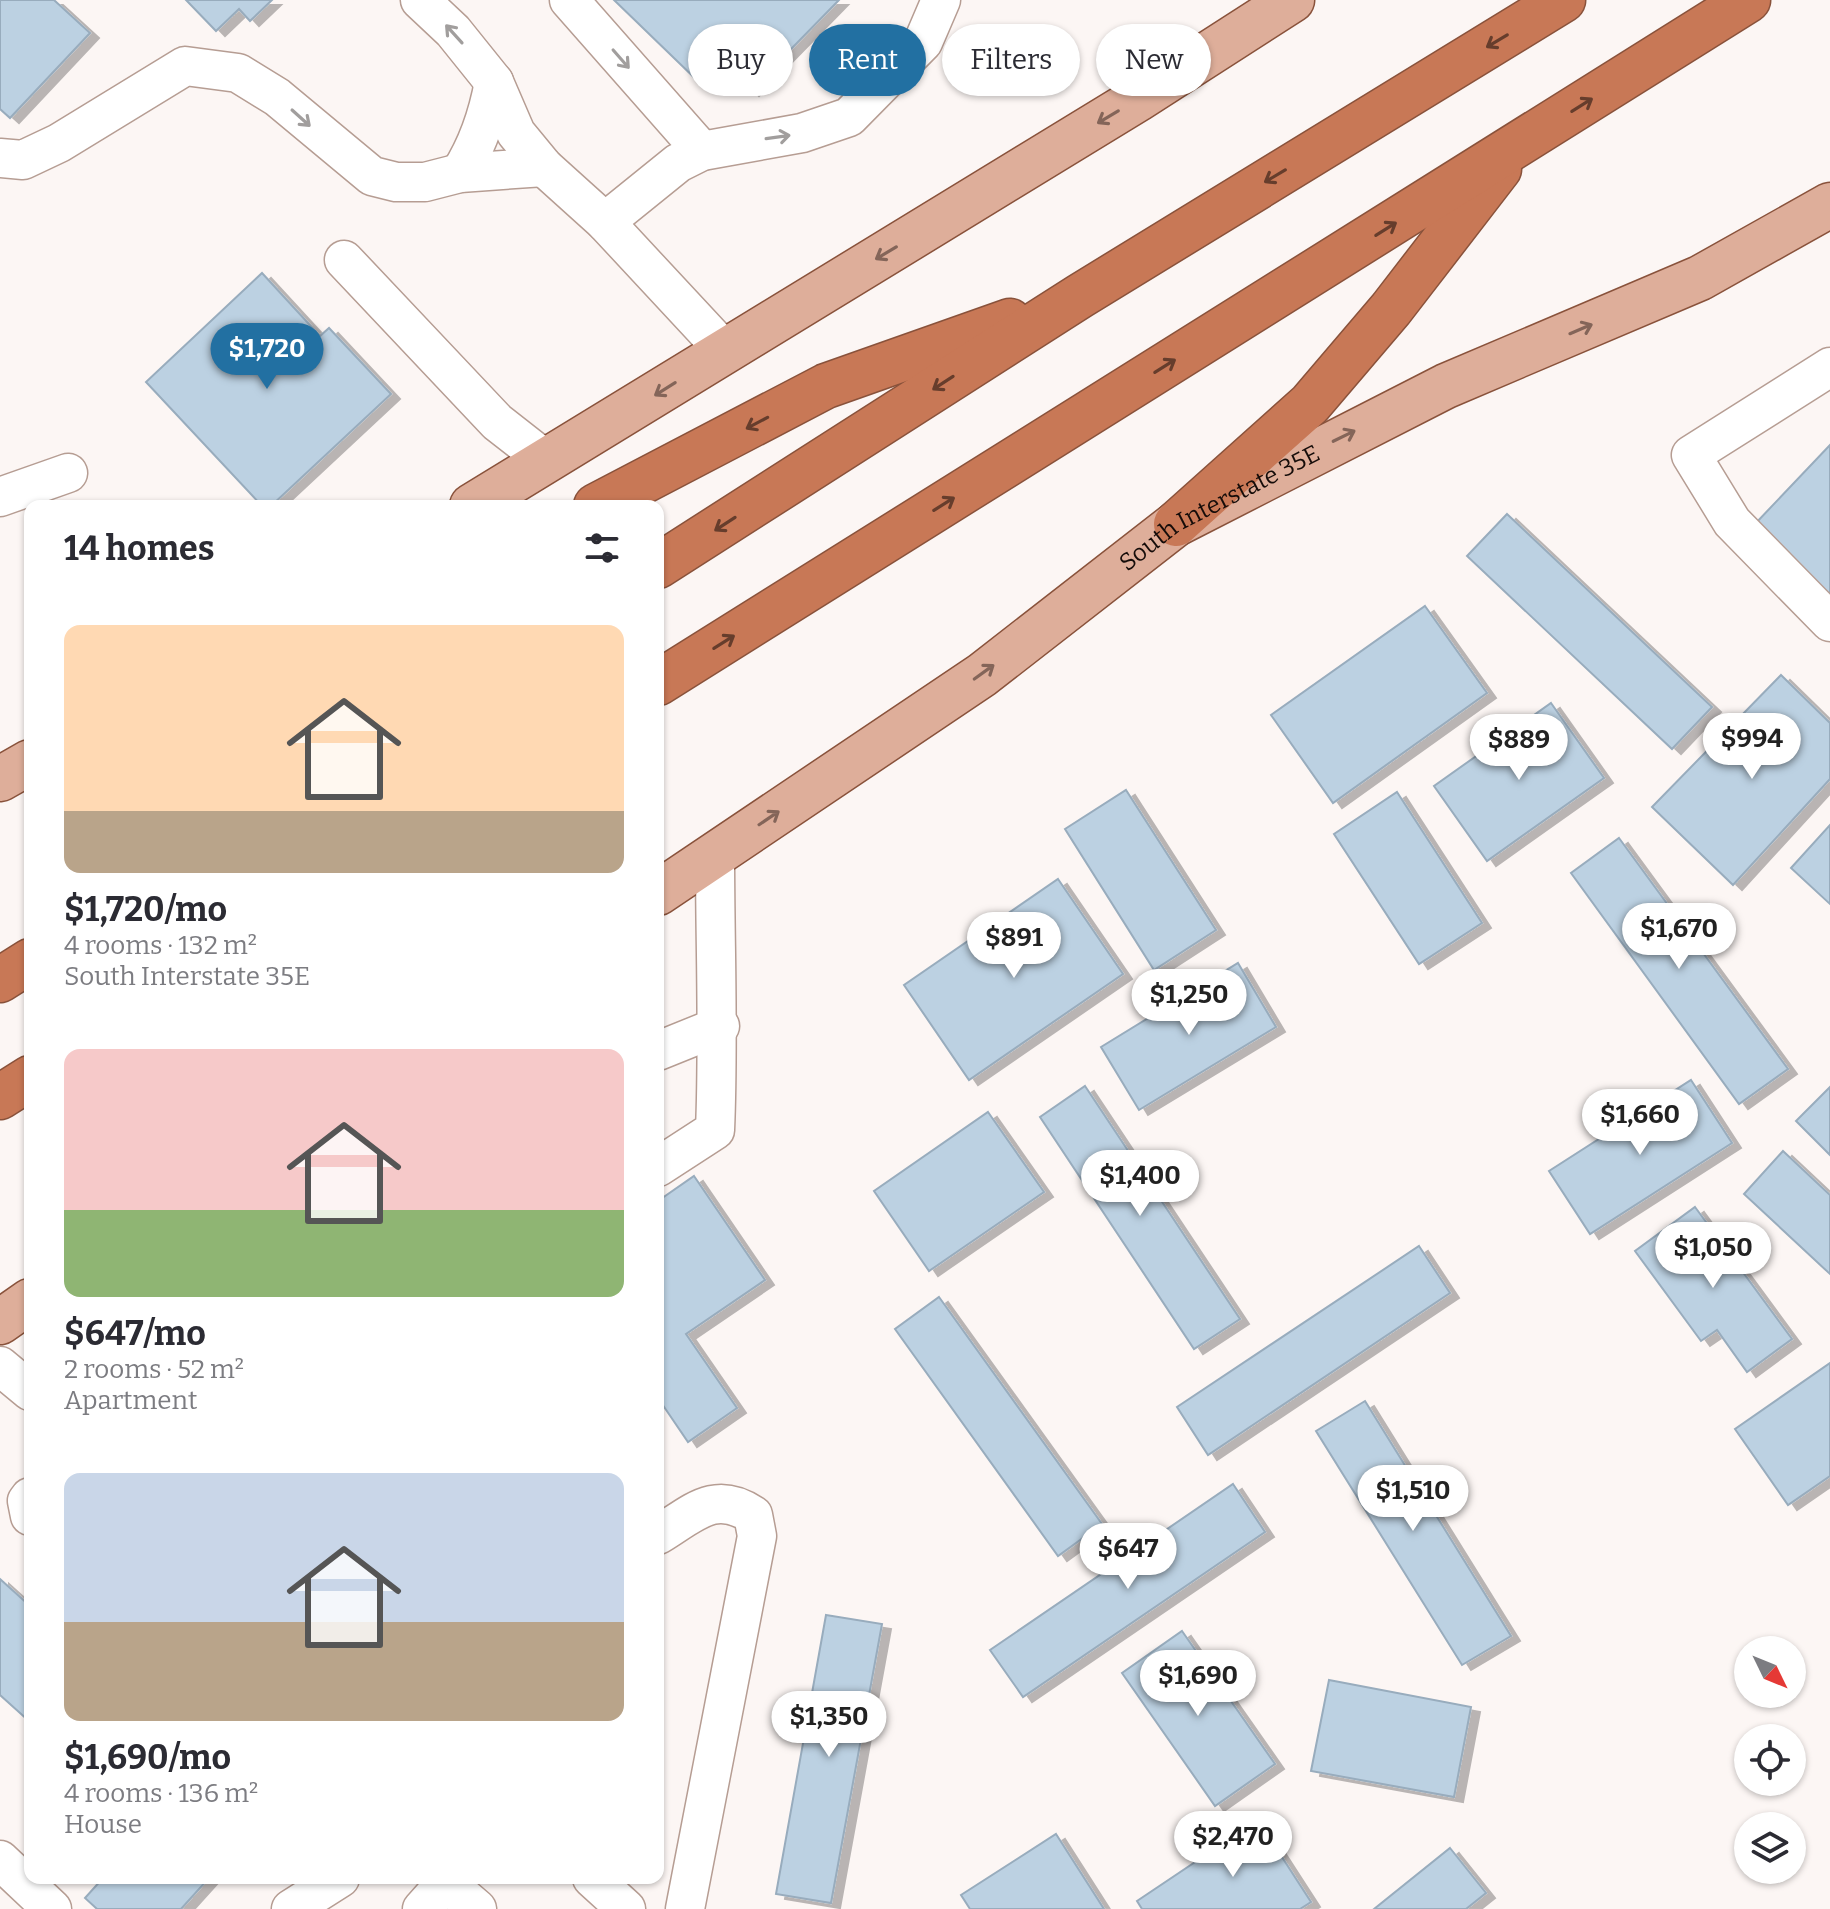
<!DOCTYPE html>
<html lang="en">
<head>
<meta charset="utf-8">
<style>
  body { margin:0; font-family:Bitter,serif; background:#f2f2f3; color:#2b2b33; height:100vh; display:flex; flex-direction:column; font-size:30px; white-space:nowrap }
  * { box-sizing:border-box; margin:0 }
  p { font-size:26px; color:#7c7c81 }
  .icon { flex:none; width:44px; height:44px; fill:none; stroke:currentColor; stroke-width:2; stroke-linecap:round; stroke-linejoin:round }
  .map { position:relative; flex:1; overflow:hidden }
  .side { position:absolute; left:24px; top:500px; width:640px; height:1384px; display:flex; flex-direction:column; background:#fff; border-radius:16px; box-shadow:0 2px 6px #0004 }
  .side>* { flex:none }
  .hud { position:absolute; left:688px; top:24px; width:760px; height:72px; display:flex; gap:16px }
  .needle { width:52px; rotate:133deg }
  .tools { position:absolute; left:1734px; top:1636px; display:grid; gap:16px }
  .tools a { display:grid; place-items:center; width:72px; height:72px; border-radius:50%; background:#fff; box-shadow:0 2px 6px #0004; font-size:40px }
  .price { position:absolute; translate:-50% -68px; padding:0 18px; border-radius:28px; background:#fff; color:#222; font-size:26px; line-height:52px; filter:drop-shadow(0 2px 4px #0008) }
  .price::after { content:''; position:absolute; left:50%; top:48px; width:24px; height:18px; margin-left:-12px; background:inherit; clip-path:polygon(0 0,100% 0,50% 100%) }
  .price.current { background:#2270a2; color:#fff }
  ul { padding:0; list-style:none }
  li { display:grid; align-content:center; gap:16px; height:424px; padding:0 40px }
  li span { display:grid; place-items:center; height:248px; border-radius:16px; color:#555 }
  li>.icon { margin-inline-start:auto }
  span .icon { width:144px; height:144px; fill:#fffc; stroke-width:1 }
  li b { font-size:34px }
  h2 { display:flex; justify-content:space-between; align-items:center; height:96px; padding:0 40px; font-size:34px }
  .tag { padding:0 28px; border-radius:36px; background:#fff; box-shadow:0 2px 6px #0004; font-size:28px; line-height:72px }
  .tag.current { background:#2270a2; color:#fff }
  .map>svg:first-child { display:block }
  .building { fill:#bcd1e2; stroke:#98acbd; stroke-width:2; filter:url(#shadow) }
  .lines { fill:none; stroke-linecap:round; stroke-linejoin:round }
  .minor-casing { stroke:#b69d93; stroke-width:41 }
  .major-casing { stroke:#89523b; stroke-width:47 }
  .highway-casing { stroke:#89523b; stroke-width:47 }
  .minor { stroke:#fff; stroke-width:38 }
  .major { stroke:#deae9a; stroke-width:44 }
  .highway { stroke:#c87856; stroke-width:44 }
  .oneway { stroke:#a19e9d }
  .oneway2 { stroke:#663d2c }
  .oneway3 { stroke:#846559 }
  .labels { text-anchor:middle; stroke-width:6; stroke-linejoin:round; paint-order:stroke }
  .street-label { font-size:24px; fill:#150c09; stroke:#fff }
</style>
</head>
<body>
<div class="map">
<svg width="1830" height="1909" viewBox="0 0 1830 1909">
  <defs>
    <filter id="shadow"><feDropShadow dx="9" dy="5" stdDeviation="0" flood-color="#0004"/></filter>
  </defs>
  <rect width="100%" height="100%" fill="#fcf6f4"/>
  <g class="building">
    <polygon points="0,0 54,0 90,33 10,118 0,109"/>
    <polygon points="186,0 272,0 250,21 239,9 216,31"/>
    <polygon points="614,0 839,0 750,91 725,66 704,87"/>
    <polygon points="262,273 320,336 329,328 391,394 271,506 262,506 146,382"/>
    <polygon points="1830,445 1830,598 1754,525"/>
    <polygon points="1507,514 1712,707 1672,749 1467,556"/>
    <polygon points="1425,606 1487,693 1333,803 1271,715"/>
    <polygon points="1781,675 1830,723 1830,779 1733,885 1652,807"/>
    <polygon points="1551,703 1604,778 1487,861 1434,786"/>
    <polygon points="1126,790 1216,930 1154,970 1065,829"/>
    <polygon points="1397,792 1482,923 1419,964 1334,834"/>
    <polygon points="1830,825 1830,904 1791,868"/>
    <polygon points="1619,838 1788,1069 1739,1104 1571,873"/>
    <polygon points="1058,879 1123,974 969,1080 904,985"/>
    <polygon points="1238,963 1276,1027 1139,1110 1101,1047"/>
    <polygon points="1691,1080 1732,1143 1590,1234 1549,1171"/>
    <polygon points="1085,1086 1240,1319 1194,1349 1040,1117"/>
    <polygon points="1830,1087 1830,1155 1796,1121"/>
    <polygon points="988,1112 1044,1192 929,1271 874,1191"/>
    <polygon points="1783,1151 1830,1195 1830,1274 1744,1194"/>
    <polygon points="694,1176 765,1280 686,1334 737,1408 688,1442 658,1398 658,1201"/>
    <polygon points="1695,1207 1792,1339 1747,1372 1717,1330 1701,1341 1635,1251"/>
    <polygon points="1419,1246 1450,1293 1208,1455 1177,1407"/>
    <polygon points="939,1297 1102,1524 1058,1556 895,1329"/>
    <polygon points="1830,1363 1830,1476 1788,1505 1735,1429"/>
    <polygon points="1365,1401 1511,1636 1462,1665 1316,1431"/>
    <polygon points="1233,1484 1265,1532 1023,1697 990,1650"/>
    <polygon points="0,1579 30,1606 30,1722 0,1695"/>
    <polygon points="826,1615 882,1624 831,1903 776,1894"/>
    <polygon points="1182,1631 1275,1764 1215,1806 1122,1673"/>
    <polygon points="1329,1680 1471,1707 1454,1797 1311,1771"/>
    <polygon points="1258,1820 1311,1902 1300,1909 1142,1909 1137,1901"/>
    <polygon points="1056,1834 1104,1909 970,1909 961,1895"/>
    <polygon points="1450,1848 1486,1893 1466,1909 1374,1909"/>
    <polygon points="103,1878 209,1878 181,1909 97,1909 85,1898"/>
  </g>
  <g class="lines">
    <defs>
      <g id="minor">
        <polyline points="420,0 453,31 494,82 516,133 544,167 605,222 725,351"/>
        <polyline points="569,0 702,151"/>
        <polyline points="0,158 23,160 59,143 185,66 238,73 277,97 372,176 396,182 425,182 460,173 544,167"/>
        <path d="M 460,173 C 478,145 488,115 494,82"/>
        <polyline points="605,222 678,163 702,151 802,133 849,117 923,42 941,0"/>
        <polyline points="344,260 497,422 548,462"/>
        <polyline points="1830,367 1691,455 1732,522 1830,622"/>
        <polyline points="0,497 68,473"/>
        <polyline points="658,1051 720,1026"/>
        <path d="M 658,1167 L 715,1130 C 719,1038 715,947 715,854"/>
        <polyline points="0,1366 30,1391"/>
        <polyline points="30,1497 27,1501 30,1516"/>
        <path d="M 658,1535 C 693,1514 714,1489 753,1515 L 757,1536 L 685,1909"/>
        <polyline points="0,1860 52,1909"/>
        <polyline points="441,1878 477,1909"/>
        <polyline points="592,1878 626,1909"/>
        <polyline points="291,1909 340,1878"/>
        <polyline points="422,1909 446,1882"/>
      </g>
      <g id="major">
        <polyline points="472,506 1138,99 1292,0"/>
        <polyline points="0,779 30,762"/>
        <path id="s1" d="M 658,893 L 982,675 L 1176,524 L 1446,386 L 1700,278 L 1830,205"/>
        <polyline points="0,1322 30,1301"/>
      </g>
      <g id="highway">
        <polyline points="596,506 826,386 1010,321"/>
        <polyline points="1176,524 1310,404 1391,309 1499,169"/>
        <polyline points="658,566 1080,296 1563,0"/>
        <polyline points="658,683 1748,0"/>
        <polyline points="0,980 30,961"/>
        <polyline points="0,1097 30,1078"/>
      </g>
    </defs>
    <use href="#minor" class="minor-casing"/>
    <use href="#major" class="major-casing"/>
    <use href="#highway" class="highway-casing"/>
    <use href="#minor" class="minor"/>
    <use href="#major" class="major"/>
    <use href="#highway" class="highway"/>
  </g>
  <defs><path id="oneway-shaft" d="M-6 0H5M1.5-3L5.5 0L1.5 3" fill="none" stroke-width="1.6" stroke-linecap="round" stroke-linejoin="round" transform="scale(2)"/></defs>
  <g class="oneway">
    <use href="#oneway-shaft" transform="translate(454 34) rotate(-132)"/>
    <use href="#oneway-shaft" transform="translate(621 59) rotate(49)"/>
    <use href="#oneway-shaft" transform="translate(301 118) rotate(42)"/>
    <use href="#oneway-shaft" transform="translate(778 137) rotate(-8)"/>
  </g>
  <g class="oneway2">
    <use href="#oneway-shaft" transform="translate(1497 41) rotate(149)"/>
    <use href="#oneway-shaft" transform="translate(1582 105) rotate(-32)"/>
    <use href="#oneway-shaft" transform="translate(1275 176) rotate(149)"/>
    <use href="#oneway-shaft" transform="translate(1386 229) rotate(-32)"/>
    <use href="#oneway-shaft" transform="translate(1165 366) rotate(-32)"/>
    <use href="#oneway-shaft" transform="translate(943 383) rotate(147)"/>
    <use href="#oneway-shaft" transform="translate(757 423) rotate(152)"/>
    <use href="#oneway-shaft" transform="translate(944 504) rotate(-32)"/>
    <use href="#oneway-shaft" transform="translate(725 524) rotate(147)"/>
    <use href="#oneway-shaft" transform="translate(724 642) rotate(-32)"/>
  </g>
  <g class="oneway3">
    <use href="#oneway-shaft" transform="translate(1108 117) rotate(149)"/>
    <use href="#oneway-shaft" transform="translate(886 253) rotate(149)"/>
    <use href="#oneway-shaft" transform="translate(1581 329) rotate(-23)"/>
    <use href="#oneway-shaft" transform="translate(665 389) rotate(148)"/>
    <use href="#oneway-shaft" transform="translate(1344 436) rotate(-26)"/>
    <use href="#oneway-shaft" transform="translate(984 672) rotate(-36)"/>
    <use href="#oneway-shaft" transform="translate(769 818) rotate(-34)"/>
  </g>
  <g class="labels">
    <g class="street-label">
      <text dy="8" stroke="none"><textPath href="#s1" startOffset="682">South Interstate 35E</textPath></text>
    </g>
  </g>
</svg>
<div class="tools">
<a><svg class="needle" viewBox="-14 -14 28 28"><path d="M0-13l5 13h-10z" fill="#e53935"/><path d="M0 13l5-13h-10z" fill="#7c7c81"/></svg></a>
<a><svg class="icon" aria-label="locate" viewBox="0 0 24 24"><circle cx="12" cy="12" r="6"/><path d="M12 2v4M12 18v4M2 12h4M18 12h4"/></svg></a>
<a><svg class="icon" aria-label="layers" viewBox="0 0 24 24"><path d="M12 4l9 5-9 5-9-5zM3 14l9 5 9-5"/></svg></a>
</div>
<b class="price current" style="left:267px;top:391px">$1,720</b>
<b class="price" style="left:1752px;top:781px">$994</b>
<b class="price" style="left:1519px;top:782px">$889</b>
<b class="price" style="left:1679px;top:971px">$1,670</b>
<b class="price" style="left:1014px;top:980px">$891</b>
<b class="price" style="left:1189px;top:1037px">$1,250</b>
<b class="price" style="left:1640px;top:1157px">$1,660</b>
<b class="price" style="left:1140px;top:1218px">$1,400</b>
<b class="price" style="left:1713px;top:1290px">$1,050</b>
<b class="price" style="left:1413px;top:1533px">$1,510</b>
<b class="price" style="left:1128px;top:1591px">$647</b>
<b class="price" style="left:1198px;top:1718px">$1,690</b>
<b class="price" style="left:829px;top:1759px">$1,350</b>
<b class="price" style="left:1233px;top:1879px">$2,470</b>
<div class="hud">
<a class="tag">Buy</a>
<a class="tag current">Rent</a>
<a class="tag">Filters</a>
<a class="tag">New</a>
</div>
<section class="side">
<h2>14 homes<svg class="icon" aria-label="filters" viewBox="0 0 24 24"><path d="M4 7h16M4 17h16"/><circle cx="9" cy="7" r="2"/><circle cx="15" cy="17" r="2"/></svg></h2>
<ul>
<li><span style="background:linear-gradient(#ffd9b3 75%,#b9a48a 0)"><svg class="icon" aria-label="home" viewBox="0 0 24 24"><path d="M3 11l9-7 9 7M6 9v11h12V9"/></svg></span><div><b>$1,720/mo</b><p>4 rooms · 132 m²</p><p>South Interstate 35E</p></div></li>
<li><span style="background:linear-gradient(#f6c9c9 65%,#8fb573 0)"><svg class="icon" aria-label="home" viewBox="0 0 24 24"><path d="M3 11l9-7 9 7M6 9v11h12V9"/></svg></span><div><b>$647/mo</b><p>2 rooms · 52 m²</p><p>Apartment</p></div></li>
<li><span style="background:linear-gradient(#c9d6e8 60%,#b9a48a 0)"><svg class="icon" aria-label="home" viewBox="0 0 24 24"><path d="M3 11l9-7 9 7M6 9v11h12V9"/></svg></span><div><b>$1,690/mo</b><p>4 rooms · 136 m²</p><p>House</p></div></li>
</ul>
</section>
</div>
</body>
</html>
